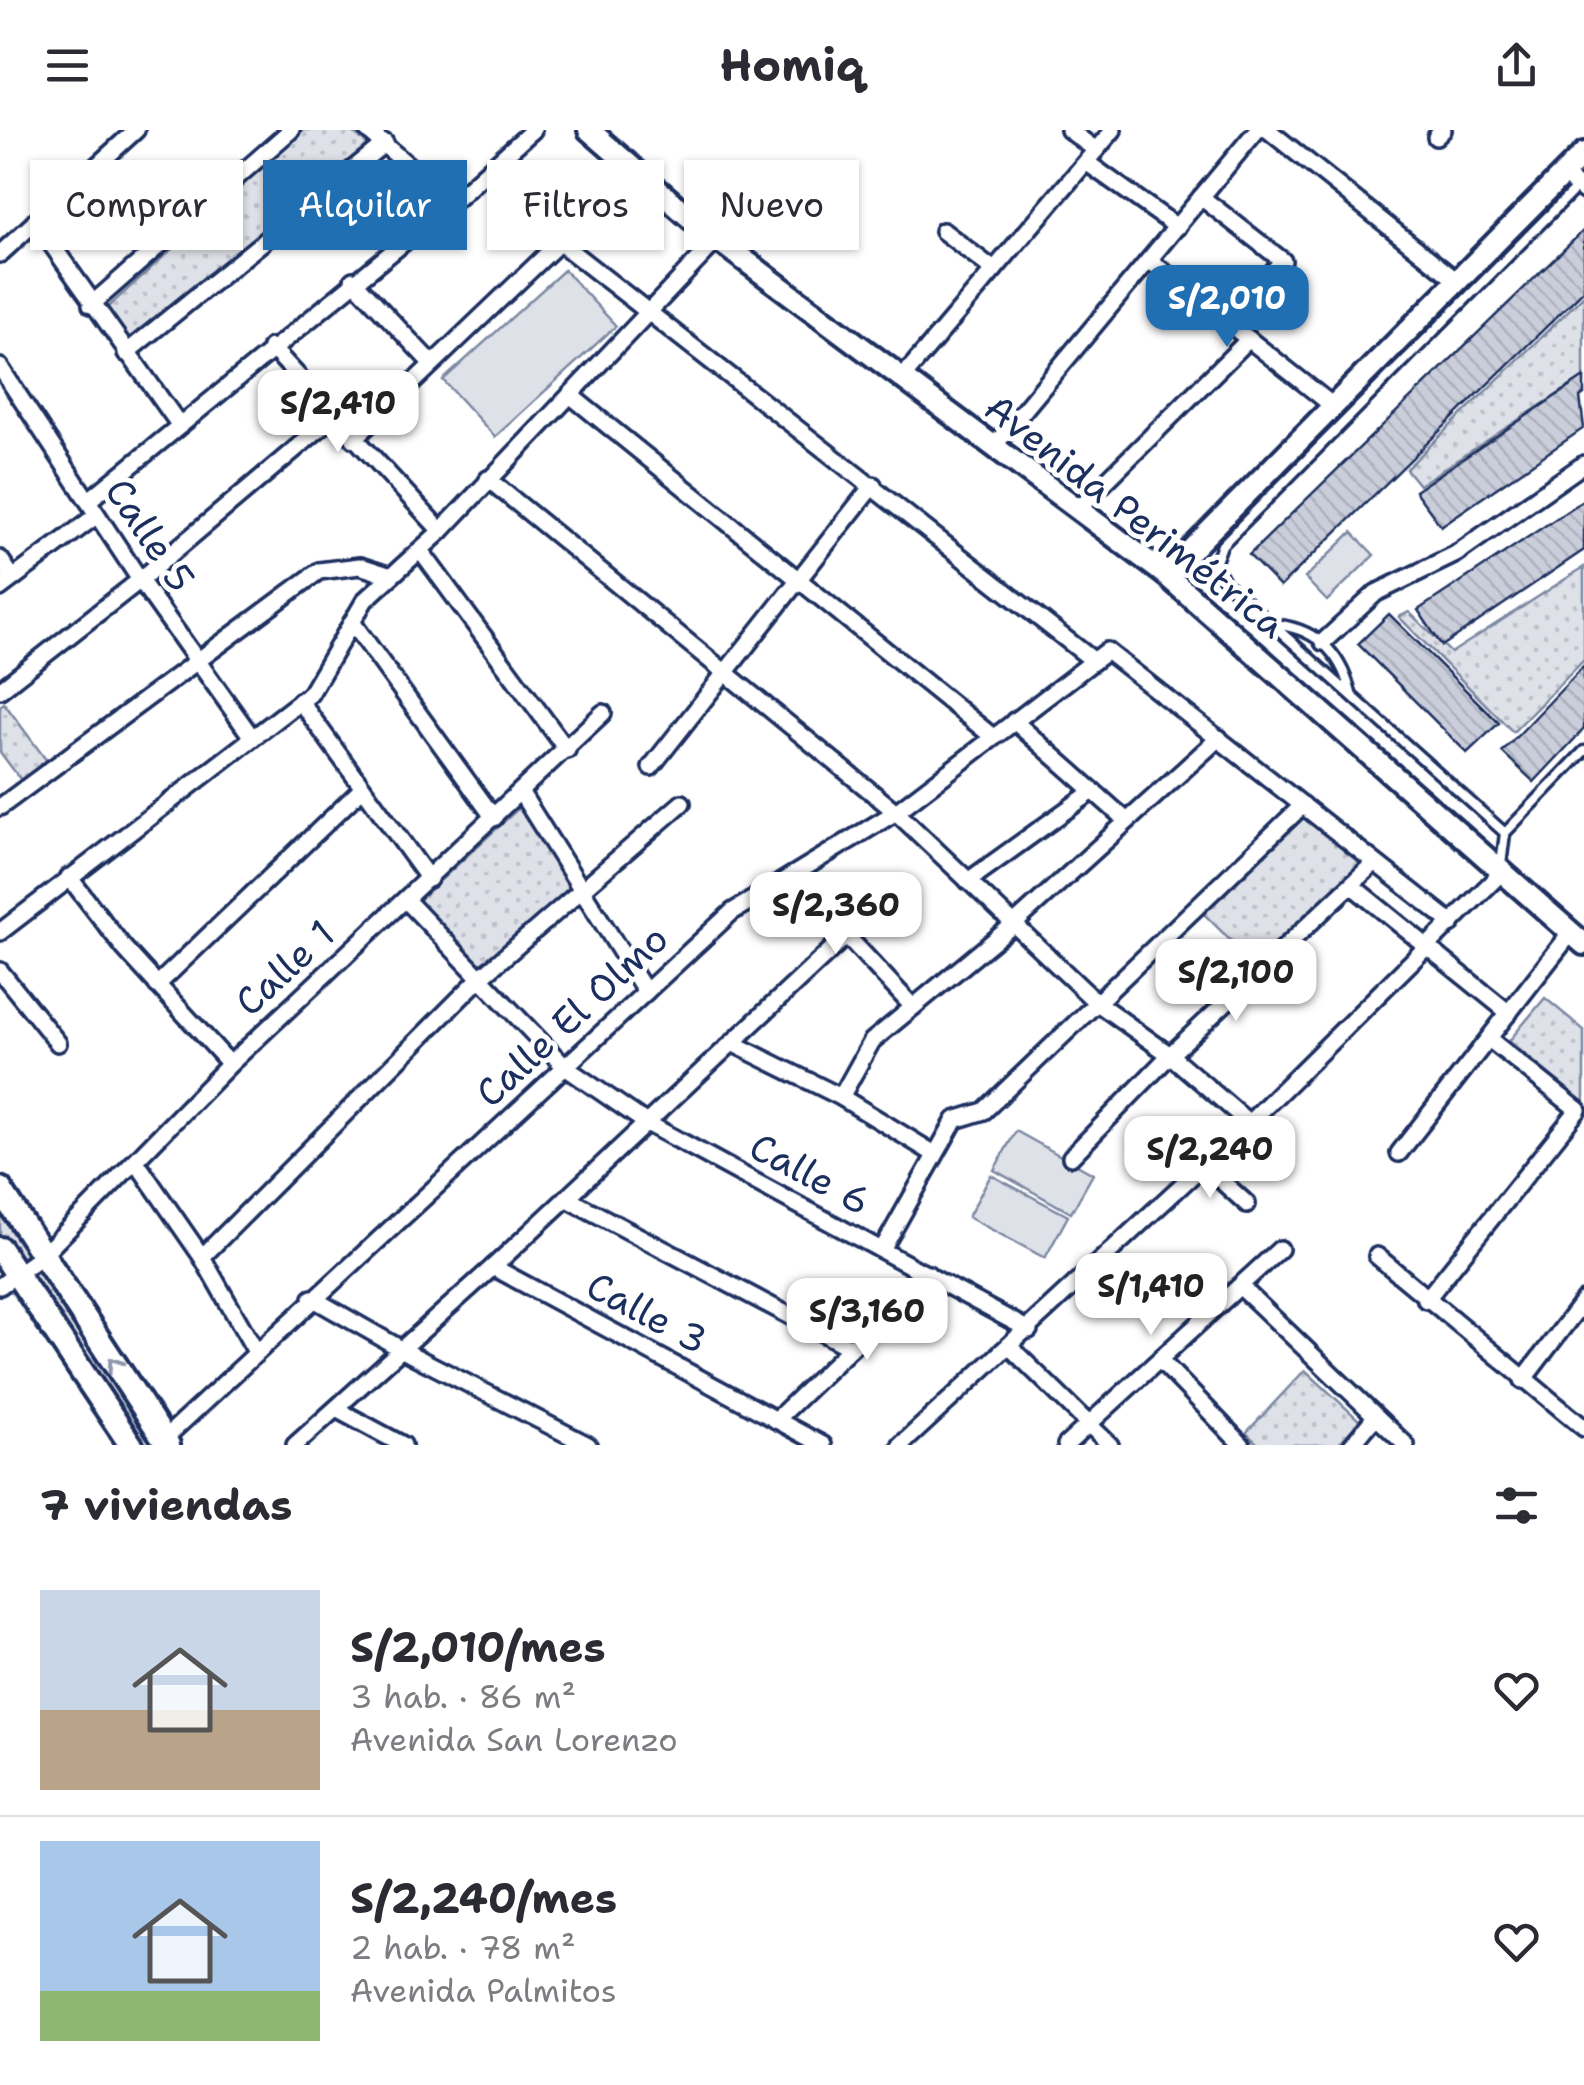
<!DOCTYPE html>
<html lang="es">
<head>
<meta charset="utf-8">
<style>
  body { margin:0; font-family:"Shantell Sans",sans-serif; background:#f2f2f3; color:#2b2b33; height:100vh; display:flex; flex-direction:column; font-size:38px; white-space:nowrap }
  * { box-sizing:border-box; margin:0 }
  p { font-size:32px; color:#7c7c81 }
  .icon { flex:none; width:55px; height:55px; fill:none; stroke:currentColor; stroke-width:2; stroke-linecap:round; stroke-linejoin:round }
  .map { position:relative; height:1315px; overflow:hidden }
  .sheet { display:flex; flex-direction:column; background:#fff; flex:1 }
  .sheet>* { flex:none }
  .guide { position:absolute; left:30px; top:30px; width:1000px; height:90px; display:flex; gap:20px }
  .price { position:absolute; translate:-50% -85px; padding:0 22px; border-radius:20px; background:#fff; color:#222; font-size:32px; line-height:65px; filter:drop-shadow(0 2px 5px #0008) }
  .price::after { content:''; position:absolute; left:50%; top:60px; width:30px; height:22px; margin-left:-15px; background:inherit; clip-path:polygon(0 0,100% 0,50% 100%) }
  .price.on { background:#1f6fb2; color:#fff }
  ul { padding:0; list-style:none }
  li { display:flex; align-items:center; gap:30px; height:250px; padding:0 40px }
  li+li { border-top:2px solid #e1e1e2 }
  li span { display:grid; place-items:center; flex:none; width:280px; height:200px; border-radius:0px; color:#555 }
  li>.icon { margin-inline-start:auto }
  span .icon { width:120px; height:120px; fill:#fffc; stroke-width:1 }
  li b { font-size:42px }
  h2 { display:flex; justify-content:space-between; align-items:center; height:120px; padding:0 40px; font-size:42px }
  .pill { padding:0 35px; border-radius:0px; background:#fff; box-shadow:0 2px 8px #0004; font-size:35px; line-height:90px }
  .pill.on { background:#1f6fb2; color:#fff }
  header { display:flex; justify-content:space-between; align-items:center; height:130px; padding:0 40px; background:#fff; font-size:45px; font-weight:700 }
  .map>svg:first-child { display:block }
  .grass { fill:#dee1e7; stroke:#7c88a2; stroke-width:2.5 }
  .park { fill:url(#park-dots); stroke:#7c88a2; stroke-width:2.5 }
  .building { fill:url(#building-back-hatch); stroke:#1b2f5e; stroke-width:2.5 }
  .lines { fill:none; stroke-linecap:round; stroke-linejoin:round }
  .service-casing { stroke:#1b2f5e; stroke-width:15 }
  .minor-casing { stroke:#1b2f5e; stroke-width:22 }
  .tertiary-casing { stroke:#1b2f5e; stroke-width:28 }
  .secondary-casing { stroke:#1b2f5e; stroke-width:30 }
  .service { stroke:#fff; stroke-width:8 }
  .minor { stroke:#fff; stroke-width:15 }
  .tertiary { stroke:#fff; stroke-width:20 }
  .secondary { stroke:#fff; stroke-width:22 }
  .oneway { stroke:#8d97ae }
  .labels { text-anchor:middle; stroke-width:10; stroke-linejoin:round; paint-order:stroke }
  .street-label { font-size:38px; fill:#1b2f5e; stroke:#fff }
</style>
</head>
<body>
<header><svg class="icon" aria-label="menu" viewBox="0 0 24 24"><path d="M4 6h16M4 12h16M4 18h16"/></svg>Homiq<svg class="icon" aria-label="share" viewBox="0 0 24 24"><path d="M12 15V3M7 8l5-5 5 5M5 13v7h14v-7"/></svg></header>
<div class="map">
<svg width="1584" height="1315" viewBox="0 0 1584 1315">
  <defs>
    <pattern id="park-dots" width="8" height="8" patternUnits="userSpaceOnUse" patternTransform="scale(2.5)"><rect width="8" height="8" fill="#dee1e7"/><path d="M2 2h.1M6 6h.1" fill="none" stroke="#bec1c9" stroke-width="1.8" stroke-linecap="round"/></pattern>
    <pattern id="building-back-hatch" width="6" height="6" patternUnits="userSpaceOnUse" patternTransform="scale(2.5)"><rect width="6" height="6" fill="#caceda"/><path d="M-1 5l2 2M0 0l6 6M5-1l2 2" fill="none" stroke="#adb1be"/></pattern>
  </defs>
  <rect width="100%" height="100%" fill="#fff"/>
  <filter id="ink" filterUnits="userSpaceOnUse"><feTurbulence type="fractalNoise" baseFrequency=".01" numOctaves="2"/><feDisplacementMap in="SourceGraphic" scale="20" xChannelSelector="R" yChannelSelector="G"/><feConvolveMatrix kernelMatrix="1 2 1 2 8 2 1 2 1" color-interpolation-filters="sRGB"/></filter>
  <g filter="url(#ink)">
    <g class="grass">
      <polygon points="564,140 616,196 495,307 443,250"/>
      <polygon points="1352,402 1374,425 1327,471 1305,448"/>
      <polygon points="1016,1001 1093,1044 1071,1083 994,1040"/>
      <polygon points="991,1045 1068,1086 1045,1128 968,1087"/>
    </g>
    <g class="park">
      <polygon points="303,0 350,0 372,18 129,212 106,179"/>
      <polygon points="1584,165 1584,247 1419,355 1406,339"/>
      <polygon points="1584,437 1584,530 1513,602 1399,487 1409,482 1451,523"/>
      <polygon points="4,573 47,631 21,650 0,622 0,576"/>
      <polygon points="521,676 572,756 480,839 418,771"/>
      <polygon points="1305,683 1365,732 1255,835 1202,782"/>
      <polygon points="1545,868 1584,900 1584,973 1509,911"/>
      <polygon points="0,1066 34,1120 14,1135 0,1113"/>
      <polygon points="43,1133 162,1315 134,1315 22,1145"/>
      <polygon points="1305,1240 1360,1291 1337,1315 1259,1315 1246,1303"/>
    </g>
    <g class="building">
      <polygon points="1584,100 1584,160 1280,457 1249,425"/>
      <polygon points="1584,247 1584,264 1580,267 1584,298 1441,396 1415,361"/>
      <polygon points="1584,370 1584,420 1442,516 1418,480"/>
      <polygon points="1389,484 1499,593 1467,623 1358,514"/>
      <polygon points="1584,536 1584,599 1534,652 1502,622"/>
    </g>
    <g class="lines">
      <defs>
        <g id="service">
          <path d="M 1271,494 C 1315,497 1340,521 1351,563"/>
          <polyline points="1505,703 1226,453 1215,434 1222,415 1578,56"/>
          <polyline points="1501,735 1505,703 1584,621"/>
        </g>
        <g id="minor">
          <polyline points="367,0 452,73"/>
          <polyline points="1069,0 1096,20"/>
          <polyline points="1268,0 1457,151"/>
          <polyline points="1436,7 1443,0"/>
          <polyline points="1086,32 1177,97"/>
          <polyline points="1563,45 1584,61"/>
          <polyline points="1201,67 1283,131 1225,190"/>
          <polyline points="35,91 178,293"/>
          <polyline points="943,101 994,140"/>
          <polyline points="559,112 1094,531"/>
          <polyline points="0,124 136,0"/>
          <polyline points="1149,130 1333,276"/>
          <polyline points="353,150 432,234"/>
          <polyline points="91,175 291,0"/>
          <polyline points="271,217 441,401"/>
          <polyline points="126,223 385,13"/>
          <polyline points="0,237 140,450 251,606"/>
          <polyline points="902,248 1113,0"/>
          <polyline points="570,265 993,607"/>
          <polyline points="354,309 635,40"/>
          <polyline points="994,316 1257,0"/>
          <polyline points="488,349 896,682 1096,872 1170,925 1249,993"/>
          <polyline points="88,371 452,73 533,0"/>
          <polyline points="1078,379 1249,209"/>
          <polyline points="420,420 567,620"/>
          <polyline points="0,429 13,448"/>
          <polyline points="0,458 97,385"/>
          <polyline points="352,492 494,688"/>
          <polyline points="1323,512 1376,463 1456,424 1584,334"/>
          <polyline points="0,560 140,450 333,287"/>
          <polyline points="300,571 429,749"/>
          <polyline points="1014,591 1127,691"/>
          <polyline points="651,637 873,355"/>
          <polyline points="521,663 646,862"/>
          <polyline points="0,677 319,441 360,436 391,446"/>
          <polyline points="791,746 913,877"/>
          <polyline points="69,747 124,818 230,934"/>
          <polyline points="968,751 1093,661"/>
          <polyline points="1351,755 1509,883"/>
          <polyline points="406,770 565,937 645,992 1029,1200"/>
          <polyline points="0,802 310,564 365,470 441,401 717,110"/>
          <polyline points="0,841 58,913"/>
          <polyline points="157,855 363,658"/>
          <polyline points="732,913 841,967 933,1023"/>
          <polyline points="841,967 872,911 1014,794 1219,608"/>
          <polyline points="1399,1023 1570,804"/>
          <polyline points="1071,1027 1170,925 1373,734"/>
          <polyline points="137,1033 202,1127 255,1220"/>
          <polyline points="1204,1035 1247,1074"/>
          <polyline points="566,1068 851,1218"/>
          <polyline points="882,1120 955,990 984,981 1303,675"/>
          <polyline points="1377,1126 1584,1298"/>
          <polyline points="202,1127 480,848 682,673"/>
          <polyline points="493,1137 823,1315"/>
          <polyline points="0,1156 42,1126 230,934 603,583"/>
          <polyline points="1242,1158 1406,1315"/>
          <polyline points="312,1168 410,1224 588,1315"/>
          <polyline points="1426,1170 1578,980 1489,909"/>
          <polyline points="1011,1218 1110,1315"/>
          <polyline points="1160,1230 1242,1315"/>
          <polyline points="1523,1250 1584,1170"/>
          <polyline points="336,1279 403,1315"/>
          <polyline points="776,1290 928,1144"/>
          <polyline points="164,1309 732,782 896,682 1107,521 1452,793"/>
          <polyline points="295,1315 493,1137 847,805"/>
          <polyline points="901,1315 1249,993 1500,744"/>
          <polyline points="1066,1315 1280,1119"/>
          <polyline points="1352,1315 1374,1288"/>
        </g>
        <g id="tertiary">
          <polyline points="589,0 703,99 1166,445 1584,814"/>
          <polyline points="1166,445 1584,23"/>
        </g>
        <g id="secondary">
          <polyline points="0,1059 168,1315"/>
          <polyline points="0,1119 131,1315"/>
        </g>
      </defs>
      <use href="#service" class="service-casing"/>
      <use href="#minor" class="minor-casing"/>
      <use href="#tertiary" class="tertiary-casing"/>
      <use href="#secondary" class="secondary-casing"/>
      <use href="#service" class="service"/>
      <use href="#minor" class="minor"/>
      <use href="#tertiary" class="tertiary"/>
      <use href="#secondary" class="secondary"/>
    </g>
    <defs><path id="oneway-chevron" d="M-2-3.5L2.5 0L-2 3.5" fill="none" stroke-width="1.6" stroke-linecap="round" stroke-linejoin="round" transform="scale(2.5)"/></defs>
    <use class="oneway" href="#oneway-chevron" transform="translate(114 1234) rotate(-124)"/>
  </g>
  <g class="labels">
    <g class="street-label">
      <text transform="translate(1135 386) rotate(38)" y="13">Avenida Perimétrica</text>
      <text transform="translate(150 405) rotate(56)" y="13">Calle 5</text>
      <text transform="translate(285 838) rotate(-43)" y="13">Calle 1</text>
      <text transform="translate(572 886) rotate(-43)" y="13">Calle El Olmo</text>
      <text transform="translate(810 1044) rotate(28)" y="13">Calle 6</text>
      <text transform="translate(647 1183) rotate(28)" y="13">Calle 3</text>
    </g>
  </g>
</svg>
<b class="price on" style="left:1227px;top:220px">S/2,010</b>
<b class="price" style="left:338px;top:325px">S/2,410</b>
<b class="price" style="left:836px;top:827px">S/2,360</b>
<b class="price" style="left:1236px;top:894px">S/2,100</b>
<b class="price" style="left:1210px;top:1071px">S/2,240</b>
<b class="price" style="left:1151px;top:1208px">S/1,410</b>
<b class="price" style="left:867px;top:1233px">S/3,160</b>
<div class="guide">
<a class="pill">Comprar</a>
<a class="pill on">Alquilar</a>
<a class="pill">Filtros</a>
<a class="pill">Nuevo</a>
</div>
</div>
<section class="sheet">
<h2>7 viviendas<svg class="icon" aria-label="filters" viewBox="0 0 24 24"><path d="M4 7h16M4 17h16"/><circle cx="9" cy="7" r="2"/><circle cx="15" cy="17" r="2"/></svg></h2>
<ul>
<li><span style="background:linear-gradient(#c9d6e8 60%,#b9a48a 0)"><svg class="icon" aria-label="home" viewBox="0 0 24 24"><path d="M3 11l9-7 9 7M6 9v11h12V9"/></svg></span><div><b>S/2,010/mes</b><p>3 hab. · 86 m²</p><p>Avenida San Lorenzo</p></div><svg class="icon" aria-label="heart" viewBox="0 0 24 24"><path d="M12 20l-8-8c-3-5 5-10 8-4 3-6 11-1 8 4z"/></svg></li>
<li><span style="background:linear-gradient(#a9c7e8 75%,#8fb573 0)"><svg class="icon" aria-label="home" viewBox="0 0 24 24"><path d="M3 11l9-7 9 7M6 9v11h12V9"/></svg></span><div><b>S/2,240/mes</b><p>2 hab. · 78 m²</p><p>Avenida Palmitos</p></div><svg class="icon" aria-label="heart" viewBox="0 0 24 24"><path d="M12 20l-8-8c-3-5 5-10 8-4 3-6 11-1 8 4z"/></svg></li>
</ul>
</section>
</body>
</html>
